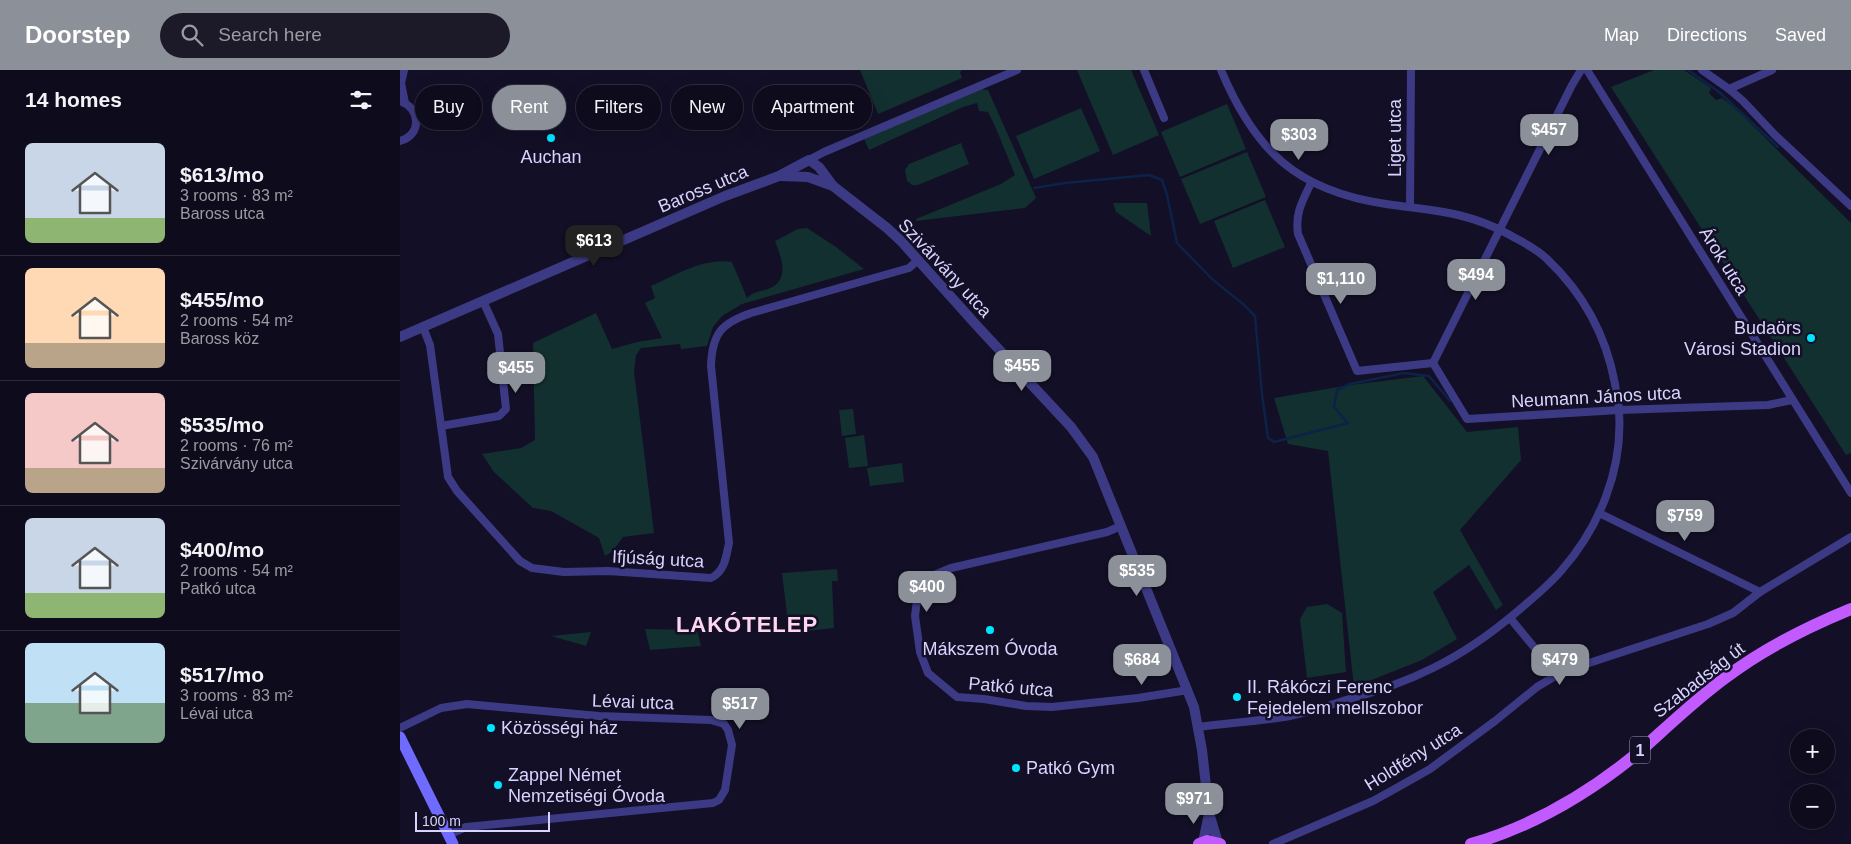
<!DOCTYPE html>
<html lang="en">
<head>
<meta charset="utf-8">
<style>
  body { margin:0; font-family:Arial,sans-serif; background:#1c1929; color:#f1f3f6; height:100vh; display:flex; flex-direction:column; font-size:19px; white-space:nowrap }
  * { box-sizing:border-box; margin:0 }
  p { font-size:16px; color:#9b9ba3 }
  .icon { flex:none; width:28px; height:28px; fill:none; stroke:currentColor; stroke-width:2; stroke-linecap:round; stroke-linejoin:round }
  .map { position:relative; flex:1; overflow:hidden }
  .sheet { display:flex; flex-direction:column; background:#0e0b1c; width:400px }
  .sheet>* { flex:none }
  .guide { position:absolute; left:15px; top:15px; width:475px; height:45px; display:flex; gap:10px }
  .fabs { position:absolute; left:1390px; top:659px; display:grid; gap:10px }
  .fabs a { display:grid; place-items:center; width:45px; height:45px; border-radius:50%; background:#0e0b1c; box-shadow:0 5px 20px #0002,0 0 0 1px #2e2b3b; font-size:25px }
  .scale { position:absolute; left:15px; bottom:12px; width:135px; box-sizing:border-box; padding-left:5px; border:2px solid #d9d4ff; border-top:0; font-size:14px; line-height:18px; white-space:nowrap; color:#d9d4ff; -webkit-text-stroke:4px #130f26; paint-order:stroke }
  .price { position:absolute; translate:-50% -42px; padding:0 11px; border-radius:10px; background:#8c9099; color:#fff; font-size:16px; line-height:32px; filter:drop-shadow(0 1px 2px #0008) }
  .price::after { content:''; position:absolute; left:50%; top:30px; width:15px; height:11px; margin-left:-8px; background:inherit; clip-path:polygon(0 0,100% 0,50% 100%) }
  .price.current { background:#222; color:#fff }
  ul { padding:0; list-style:none }
  li { display:flex; align-items:center; gap:15px; height:125px; padding:0 25px }
  li+li { border-top:1px solid #2e2b3b }
  li span { display:grid; place-items:center; flex:none; width:140px; height:100px; border-radius:8px; color:#555 }
  li>.icon { margin-inline-start:auto }
  span .icon { width:60px; height:60px; fill:#fffc; stroke-width:1 }
  li b { font-size:21px }
  h2 { display:flex; justify-content:space-between; align-items:center; height:60px; padding:0 25px; font-size:21px }
  .pill { padding:0 18px; border-radius:22px; background:#0e0b1c; box-shadow:0 5px 20px #0002,0 0 0 1px #2e2b3b; font-size:18px; line-height:45px }
  .pill.current { background:#8c9099; color:#fff }
  header { display:flex; align-items:center; gap:30px; box-sizing:border-box; height:70px; padding:0 25px; background:#8c9099; color:#fff }
  header strong { font-size:24px }
  nav { display:flex; gap:28px; margin-inline-start:auto; font-size:18px }
  .search { width:350px; height:45px; background:#1c1929; display:flex; align-items:center; gap:12px; box-sizing:border-box; padding:0 18px; border-radius:28px; color:#9b9ba3; font-size:19px }
  main { display:flex; flex:1; min-height:0 }
  .map>svg:first-child { display:block }
  .green { fill:#12302f }
  .lines { fill:none; stroke-linecap:round; stroke-linejoin:round }
  .stream { stroke:#0c2248; stroke-width:2.5 }
  .minor { stroke:#3d3a85; stroke-width:8 }
  .tertiary { stroke:#3d3a85; stroke-width:10 }
  .secondary { stroke:#6f6bff; stroke-width:11 }
  .primary { stroke:#c25bff; stroke-width:12 }
  .poi-dot { fill:#00e5ff; stroke:#130f26; stroke-width:2 }
  .labels { text-anchor:middle; stroke-width:5; stroke-linejoin:round; paint-order:stroke }
  .shield { fill:#130f26; stroke:#9e99be; stroke-width:1 }
  .shield-label { font-size:16px; font-weight:bold; fill:#d9d4ff }
  .street-label { font-size:18px; fill:#d9d4ff; stroke:#130f26 }
  .poi-label { font-size:18px; fill:#d9d4ff; stroke:#130f26; text-anchor:start }
  .district-label { font-size:22px; font-weight:bold; letter-spacing:1px; fill:#ffd6f0; stroke:#130f26 }
</style>
</head>
<body>
<header>
<strong>Doorstep</strong>
<div class="search"><svg class="icon" aria-label="search" viewBox="0 0 24 24"><circle cx="10" cy="10" r="6"/><path d="M15 15l6 6"/></svg>Search here</div>
<nav><a>Map</a><a>Directions</a><a>Saved</a></nav>
</header>
<main>
<section class="sheet">
<h2>14 homes<svg class="icon" aria-label="filters" viewBox="0 0 24 24"><path d="M4 7h16M4 17h16"/><circle cx="9" cy="7" r="2"/><circle cx="15" cy="17" r="2"/></svg></h2>
<ul>
<li><span style="background:linear-gradient(#c9d6e8 75%,#8fb573 0)"><svg class="icon" aria-label="home" viewBox="0 0 24 24"><path d="M3 11l9-7 9 7M6 9v11h12V9"/></svg></span><div><b>$613/mo</b><p>3 rooms · 83 m²</p><p>Baross utca</p></div></li>
<li><span style="background:linear-gradient(#ffd9b3 75%,#b9a48a 0)"><svg class="icon" aria-label="home" viewBox="0 0 24 24"><path d="M3 11l9-7 9 7M6 9v11h12V9"/></svg></span><div><b>$455/mo</b><p>2 rooms · 54 m²</p><p>Baross köz</p></div></li>
<li><span style="background:linear-gradient(#f6c9c9 75%,#b9a48a 0)"><svg class="icon" aria-label="home" viewBox="0 0 24 24"><path d="M3 11l9-7 9 7M6 9v11h12V9"/></svg></span><div><b>$535/mo</b><p>2 rooms · 76 m²</p><p>Szivárvány utca</p></div></li>
<li><span style="background:linear-gradient(#c9d6e8 75%,#8fb573 0)"><svg class="icon" aria-label="home" viewBox="0 0 24 24"><path d="M3 11l9-7 9 7M6 9v11h12V9"/></svg></span><div><b>$400/mo</b><p>2 rooms · 54 m²</p><p>Patkó utca</p></div></li>
<li><span style="background:linear-gradient(#bfe0f5 60%,#7fa58c 0)"><svg class="icon" aria-label="home" viewBox="0 0 24 24"><path d="M3 11l9-7 9 7M6 9v11h12V9"/></svg></span><div><b>$517/mo</b><p>3 rooms · 83 m²</p><p>Lévai utca</p></div></li>
</ul>
</section>
<div class="map">
<svg width="1451" height="774" viewBox="0 0 1451 774">
  <rect width="100%" height="100%" fill="#130f26"/>
  <g class="green">
    <polygon points="460,0 562,0 560,2 562,8 478,44"/>
    <polygon points="677,0 731,0 759,65 713,85"/>
    <polygon points="1254,0 1284,0 1311,18 1309,23 1316,30 1322,28 1336,39 1451,153 1451,383 1446,385 1211,17"/>
    <polygon points="580,19 588,20 636,128 625,138 516,151 516,149 601,114 615,105 595,56 588,42 579,41 577,33 563,37 469,80 464,69"/>
    <polygon points="827,34 846,79 780,107 761,62"/>
    <polygon points="681,38 700,81 634,109 616,66"/>
    <polygon points="561,73 569,94 518,115 512,115 507,111 505,100 509,94"/>
    <polygon points="847,82 866,127 800,154 781,109"/>
    <polygon points="865,130 885,177 833,198 814,151"/>
    <polygon points="713,133 747,133 751,166 716,142"/>
    <path d="M 407,158 L 436,177 L 464,199 L 342,234 L 322,246 L 313,257 L 307,276 L 281,279 L 280,274 L 241,278 L 236,285 L 234,301 L 254,463 L 223,467 L 213,481 L 205,486 L 199,468 L 151,441 L 133,438 L 94,402 L 82,384 L 121,378 L 135,370 L 133,273 L 196,243 L 212,279 L 237,272 L 262,268 L 245,233 L 255,228 L 251,216 C 275,205 305,187 332,192 L 347,228 C 354,221 360,222 368,219 C 391,211 381,187 375,171 L 398,159 Z"/>
    <polygon points="1023,306 1067,362 1118,357 1121,390 1060,460 1103,535 1096,540 1069,495 1033,522 1057,569 1022,590 954,617 928,381 888,374 874,328 950,315"/>
    <polygon points="453,339 456,364 442,366 439,340"/>
    <polygon points="464,365 468,396 449,398 445,368"/>
    <polygon points="502,393 504,412 470,416 467,398"/>
    <polygon points="437,499 438,511 432,511 434,558 397,562 388,552 382,503"/>
    <polygon points="927,534 942,543 946,602 907,608 900,549 907,537"/>
    <polygon points="245,559 297,560 301,576 250,580"/>
    <polygon points="191,562 186,576 151,566"/>
  </g>
  <g class="lines">
    <g class="stream">
      <polyline points="1288,0 1319,22 1378,77"/>
      <polyline points="634,118 665,113 749,105 762,110 767,125 777,173 812,209 843,234 855,246 862,324 868,368 874,372 948,353 934,337 937,320 950,314 1004,303 1029,306 1050,331"/>
    </g>
    <g class="minor">
      <polyline points="4,0 1,13 5,33"/>
      <polyline points="744,0 764,48"/>
      <polyline points="1187,0 1451,423"/>
      <polyline points="1302,0 1329,19 1343,31 1375,65 1451,136"/>
      <polyline points="1329,19 1372,0"/>
      <path d="M 0,31 C 21,38 22,65 0,71"/>
      <polyline points="409,90 424,82 617,0"/>
      <path d="M 911,113 C 902,132 895,143 898,164 L 957,301 L 1033,293"/>
      <polyline points="1010,137 1011,0"/>
      <path d="M 23,257 L 30,275 L 48,407 L 57,421 L 120,491 L 132,498 L 164,502 L 208,501 L 311,508 C 325,501 326,487 329,473 L 311,296 C 312,263 322,253 351,243 L 509,198 L 518,190"/>
      <polyline points="1033,293 1067,349 1219,340 1368,335 1392,330"/>
      <polyline points="1033,293 1172,15 1181,0"/>
      <polyline points="41,356 99,346 106,339 98,264 83,231"/>
      <polyline points="1199,443 1360,522"/>
      <polyline points="721,456 707,462 551,498 534,505 525,512 517,530 515,546 520,582 528,603 557,627 584,629 626,636 652,637 738,628 788,620"/>
      <polyline points="1110,548 1157,605"/>
      <path d="M 799,657 C 829,653 860,651 890,646 C 909,642 928,636 946,630 C 976,622 1005,612 1033,598 C 1064,583 1092,563 1119,540 C 1133,528 1148,516 1161,501 C 1199,458 1223,400 1219,342 C 1219,333 1216,323 1215,314 C 1206,265 1183,223 1147,189 C 1136,178 1122,172 1108,164 C 1066,141 1032,141 986,134 C 897,121 855,81 821,0"/>
      <polyline points="0,658 41,638 67,634 199,646 311,650 324,654 328,660 332,675 325,720 319,730 313,733 66,757 48,765"/>
      <polyline points="873,774 973,731 1000,716 1030,699 1095,651 1137,617 1157,605 1189,593 1308,554 1333,543 1360,522 1451,467"/>
    </g>
    <g class="tertiary">
      <polyline points="381,106 408,107 433,116"/>
      <polyline points="0,267 325,126 379,106 409,90 419,97 433,116 487,158 501,171 579,258 671,357 693,387 794,637 802,680 809,743 818,773"/>
      <polyline points="803,772 809,744"/>
    </g>
    <polyline class="secondary" points="0,667 53,774"/>
    <g class="primary">
      <polyline points="799,774 807,771 820,774"/>
      <path d="M 1071,774 C 1134,756 1188,724 1239,682 C 1267,657 1295,630 1325,608 C 1363,579 1407,557 1451,539"/>
    </g>
  </g>
  <g class="poi-dot">
    <circle cx="151" cy="68" r="5"/>
    <circle cx="1411" cy="268" r="5"/>
    <circle cx="590" cy="560" r="5"/>
    <circle cx="837" cy="627" r="5"/>
    <circle cx="91" cy="658" r="5"/>
    <circle cx="616" cy="698" r="5"/>
    <circle cx="98" cy="715" r="5"/>
  </g>
  <g class="labels">
    <rect class="shield" x="1230" y="666.5" width="20" height="27" rx="4"/>
    <g class="shield-label">
      <text x="1240" y="686">1</text>
    </g>
    <g class="street-label">
      <text transform="translate(995 68) rotate(-90)" y="6">Liget utca</text>
      <text transform="translate(303 119) rotate(-23)" y="6">Baross utca</text>
      <text transform="translate(1324 191) rotate(58)" y="6">Árok utca</text>
      <text transform="translate(545 198) rotate(47)" y="6">Szivárvány utca</text>
      <text transform="translate(1196 327) rotate(-3)" y="6">Neumann János utca</text>
      <text transform="translate(258 489) rotate(3)" y="6">Ifjúság utca</text>
      <text transform="translate(1299 610) rotate(-38)" y="6">Szabadság út</text>
      <text transform="translate(611 617) rotate(5)" y="6">Patkó utca</text>
      <text transform="translate(233 632) rotate(2)" y="6">Lévai utca</text>
      <text transform="translate(1013 687) rotate(-32)" y="6">Holdfény utca</text>
    </g>
    <g class="poi-label">
      <text x="151" y="93" text-anchor="middle">Auchan</text>
      <text x="1401" y="264" text-anchor="end">Budaörs<tspan x="1401" dy="21">Városi Stadion</tspan></text>
      <text x="590" y="585" text-anchor="middle">Mákszem Óvoda</text>
      <text x="847" y="623">II. Rákóczi Ferenc<tspan x="847" dy="21">Fejedelem mellszobor</tspan></text>
      <text x="101" y="664">Közösségi ház</text>
      <text x="626" y="704">Patkó Gym</text>
      <text x="108" y="711">Zappel Német<tspan x="108" dy="21">Nemzetiségi Óvoda</tspan></text>
    </g>
    <g class="district-label">
      <text x="347" y="562">LAKÓTELEP</text>
    </g>
  </g>
</svg>
<div class="fabs">
<a>+</a>
<a>−</a>
</div>
<div class="scale">100 m</div>
<b class="price" style="left:1149px;top:86px">$457</b>
<b class="price" style="left:899px;top:91px">$303</b>
<b class="price current" style="left:194px;top:197px">$613</b>
<b class="price" style="left:1076px;top:231px">$494</b>
<b class="price" style="left:941px;top:235px">$1,110</b>
<b class="price" style="left:622px;top:322px">$455</b>
<b class="price" style="left:116px;top:324px">$455</b>
<b class="price" style="left:1285px;top:472px">$759</b>
<b class="price" style="left:737px;top:527px">$535</b>
<b class="price" style="left:527px;top:543px">$400</b>
<b class="price" style="left:742px;top:616px">$684</b>
<b class="price" style="left:1160px;top:616px">$479</b>
<b class="price" style="left:340px;top:660px">$517</b>
<b class="price" style="left:794px;top:755px">$971</b>
<div class="guide">
<a class="pill">Buy</a>
<a class="pill current">Rent</a>
<a class="pill">Filters</a>
<a class="pill">New</a>
<a class="pill">Apartment</a>
</div>
</div>
</main>
</body>
</html>
